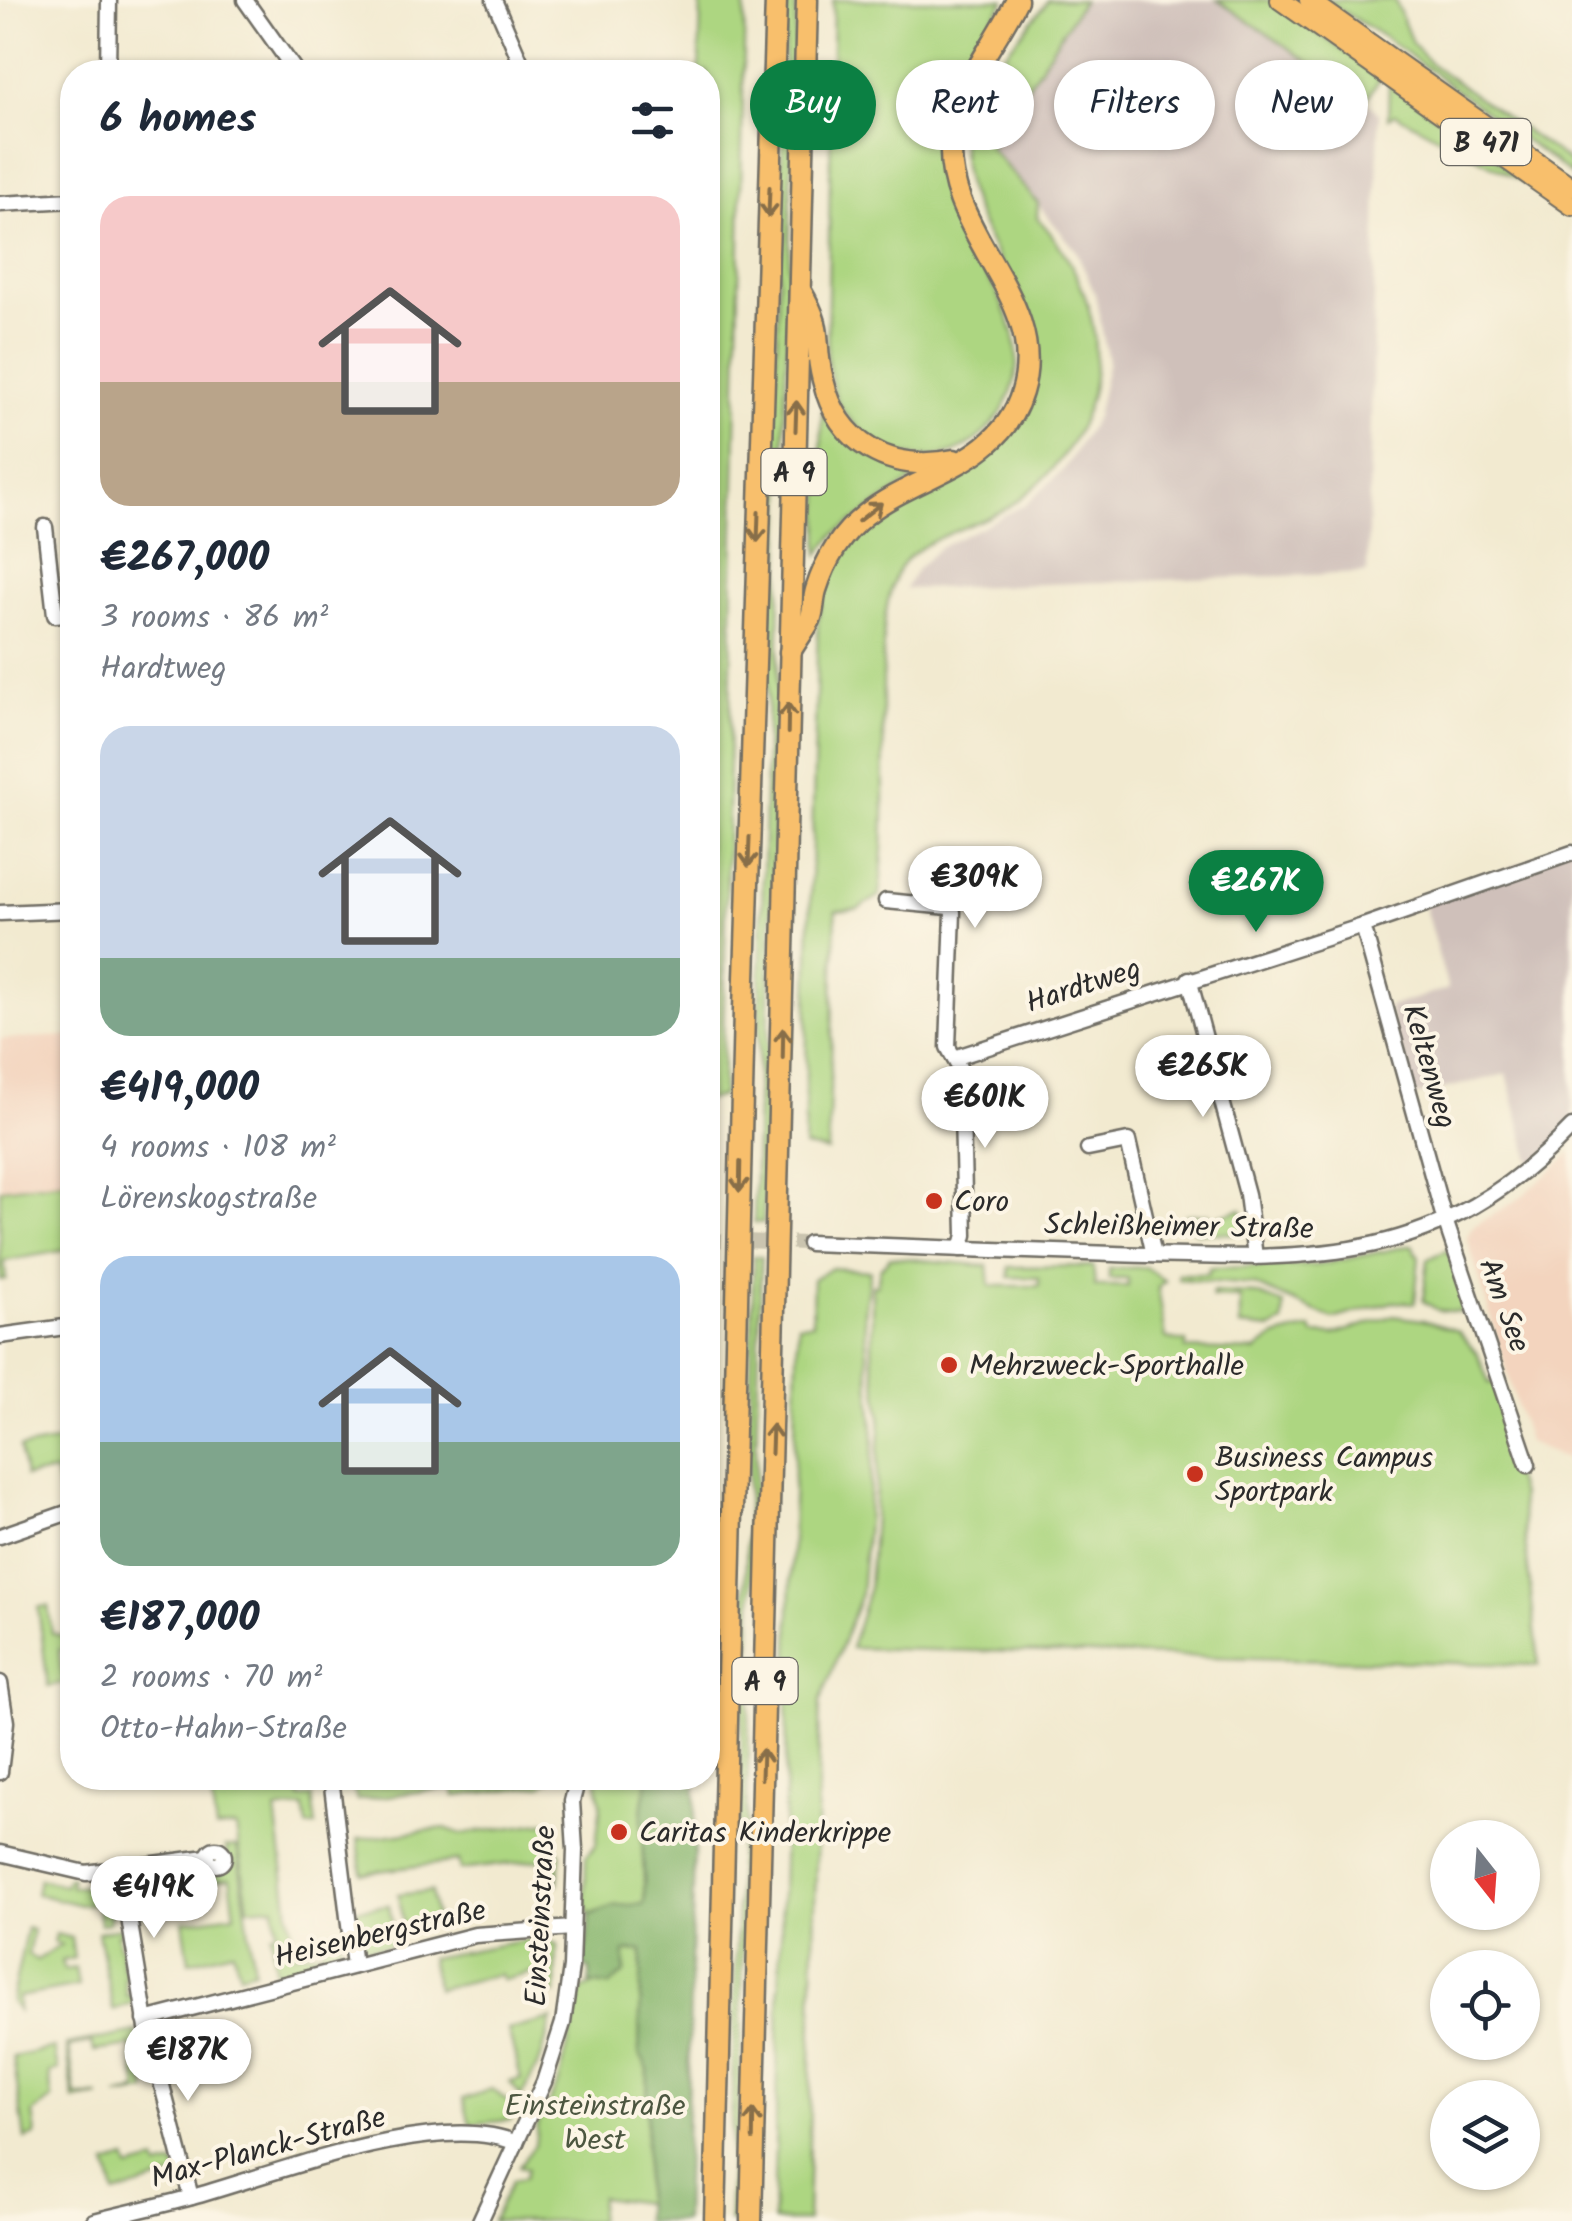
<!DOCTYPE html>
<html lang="en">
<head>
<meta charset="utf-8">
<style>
  body { margin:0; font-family:Kalam,sans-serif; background:#f6f6f7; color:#1f2937; height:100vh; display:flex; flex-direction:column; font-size:38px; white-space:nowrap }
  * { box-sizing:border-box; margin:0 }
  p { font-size:32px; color:#747a83 }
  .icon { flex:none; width:55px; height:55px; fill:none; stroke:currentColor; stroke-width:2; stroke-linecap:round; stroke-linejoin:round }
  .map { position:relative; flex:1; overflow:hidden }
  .details { position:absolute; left:60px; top:60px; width:660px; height:1730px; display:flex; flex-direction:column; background:#fff; border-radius:40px; box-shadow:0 2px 8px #0004 }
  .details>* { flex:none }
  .hud { position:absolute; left:750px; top:60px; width:670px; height:90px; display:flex; gap:20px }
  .needle { width:65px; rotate:163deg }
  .controls { position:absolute; left:1430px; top:1820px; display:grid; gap:20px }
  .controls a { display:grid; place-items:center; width:110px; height:110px; border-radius:50%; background:#fff; box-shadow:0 2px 8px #0004; font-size:50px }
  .price { position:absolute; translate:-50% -85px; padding:0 22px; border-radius:35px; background:#fff; color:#222; font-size:32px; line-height:65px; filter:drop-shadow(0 2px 5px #0008) }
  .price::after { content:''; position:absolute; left:50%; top:60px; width:30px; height:22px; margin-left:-15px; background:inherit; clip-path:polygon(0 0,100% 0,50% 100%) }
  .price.on { background:#0b8043; color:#fff }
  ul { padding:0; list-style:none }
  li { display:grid; align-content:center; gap:20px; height:530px; padding:0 40px }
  li span { display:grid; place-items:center; height:310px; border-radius:30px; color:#555 }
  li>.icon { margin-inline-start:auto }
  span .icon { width:180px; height:180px; fill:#fffc; stroke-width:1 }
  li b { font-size:42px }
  h2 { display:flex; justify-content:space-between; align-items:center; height:120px; padding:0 40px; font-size:42px }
  .pill { padding:0 35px; border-radius:45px; background:#fff; box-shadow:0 2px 8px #0004; font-size:35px; line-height:90px }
  .pill.on { background:#0b8043; color:#fff }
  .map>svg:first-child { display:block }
  .built { fill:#f3d4be }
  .industrial { fill:#cfc0ba }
  .green { fill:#add681; stroke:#6c8056; stroke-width:2.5 }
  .forest { fill:#8ab76f; stroke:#5a714d; stroke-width:2.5 }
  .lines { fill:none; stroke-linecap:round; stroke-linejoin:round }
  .minor-tunnel { stroke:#cac4af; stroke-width:14; stroke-dasharray:14 7; stroke-linecap:butt }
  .minor-casing { stroke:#716e65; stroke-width:19 }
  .major-casing { stroke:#716e65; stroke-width:22 }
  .highway-casing { stroke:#716e65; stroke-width:25 }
  .minor { stroke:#fff; stroke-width:14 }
  .major { stroke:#f8bf6c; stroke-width:18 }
  .highway { stroke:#f8bf6c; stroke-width:20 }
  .oneway { stroke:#876e48 }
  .poi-dot { fill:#c8321e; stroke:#fcf5e5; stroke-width:4 }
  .labels { text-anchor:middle; stroke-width:8; stroke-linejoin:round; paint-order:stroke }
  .shield { fill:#fcf5e5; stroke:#6a6863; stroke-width:2.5 }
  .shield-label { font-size:28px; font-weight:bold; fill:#2b2b2b }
  .street-label { font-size:30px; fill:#2b2b2b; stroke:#fcf5e5 }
  .poi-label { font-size:30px; fill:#2b2b2b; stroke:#fcf5e5; text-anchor:start }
  .park-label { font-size:30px; fill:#4c5640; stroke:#fcf5e5 }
</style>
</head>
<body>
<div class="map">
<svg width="1572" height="2221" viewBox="0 0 1572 2221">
  <rect width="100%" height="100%" fill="#fcf5e5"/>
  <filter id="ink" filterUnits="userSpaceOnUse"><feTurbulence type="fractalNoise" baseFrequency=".01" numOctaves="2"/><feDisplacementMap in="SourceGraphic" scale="20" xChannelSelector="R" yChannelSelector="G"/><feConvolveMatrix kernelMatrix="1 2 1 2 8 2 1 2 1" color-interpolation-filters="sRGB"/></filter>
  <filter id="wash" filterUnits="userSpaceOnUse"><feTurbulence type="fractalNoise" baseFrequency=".0048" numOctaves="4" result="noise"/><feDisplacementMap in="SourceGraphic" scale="40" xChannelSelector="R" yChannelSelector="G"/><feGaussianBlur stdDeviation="2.25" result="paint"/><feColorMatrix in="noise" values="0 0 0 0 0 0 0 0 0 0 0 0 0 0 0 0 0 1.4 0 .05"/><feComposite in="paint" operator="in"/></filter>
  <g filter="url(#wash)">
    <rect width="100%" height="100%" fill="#f2ead0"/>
    <g class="built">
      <polygon points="72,1036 72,1180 0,1189 0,1039"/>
      <polygon points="1572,1153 1572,1459 1568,1459 1528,1442 1467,1237 1472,1227 1519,1199"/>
    </g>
    <g class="industrial">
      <polygon points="1083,0 1222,0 1366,100 1379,114 1367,573 905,589 917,569 938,549 1026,504 1065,468 1096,417 1108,361 1095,294 1076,250 989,147"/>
      <polygon points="1572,844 1572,1129 1532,1168 1507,1074 1413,1096 1388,1007 1448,989 1423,901"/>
    </g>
    <g class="green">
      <polygon points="701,0 745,0 722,1096 708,1100 708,72 699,72"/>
      <polygon points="786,0 796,0 763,1223 754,1222"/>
      <path d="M 833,0 L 1005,0 C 975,47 941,93 941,151 C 941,174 943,197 953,218 C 985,281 1049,344 998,417 C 986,434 965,451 943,455 C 922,460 888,454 872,440 C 836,407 836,406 827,358 Z"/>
      <path d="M 1048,0 L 1083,0 L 989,147 L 1038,203 L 1037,217 C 1121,309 1116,434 1010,506 C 977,528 911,537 895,577 C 881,613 883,652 883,690 C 882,758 888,829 879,896 L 858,909 L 836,911 L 828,1151 L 804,1147 L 818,620 C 823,602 826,579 834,562 C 861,511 917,500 961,470 C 977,459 1022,408 1031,390 C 1068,319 937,218 966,118 C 980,72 1022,38 1048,0 Z"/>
      <polygon points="1217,0 1269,0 1381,76 1366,100"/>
      <polygon points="1325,0 1395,0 1412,43 1431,64 1572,164 1572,175 1390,41"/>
      <polygon points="1389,82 1545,194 1395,114 1388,118"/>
      <path d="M 822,412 C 852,456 876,457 925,471 L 835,534 L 819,554 Z"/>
      <polygon points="72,1180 72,1249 4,1261 6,1279 0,1280 0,1189"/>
      <polygon points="1242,1209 1243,1234 1195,1232 1186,1215 1209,1214 1212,1218"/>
      <polygon points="1412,1245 1419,1257 1415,1303 1393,1302 1333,1319 1254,1285 1178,1279 1178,1274 1209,1274 1209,1268 1319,1265"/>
      <polygon points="1448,1250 1465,1298 1460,1312 1438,1310 1423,1301 1428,1259"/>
      <polygon points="754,1256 761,1257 736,2221 729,2221"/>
      <polygon points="890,1257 988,1266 990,1286 1039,1286 1039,1278 1009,1277 1009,1267 1093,1266 1095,1286 1128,1286 1128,1279 1109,1279 1109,1269 1145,1267 1165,1281 1158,1287 1166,1339 1186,1342 1186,1349 1256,1351 1275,1337 1311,1328 1313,1334 1333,1335 1392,1316 1423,1320 1458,1331 1478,1355 1489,1383 1496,1382 1509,1425 1502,1434 1520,1495 1539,1665 851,1648 869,1587 881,1416 872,1356 872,1285 877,1285 880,1269"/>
      <polygon points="832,1268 870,1271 864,1314 874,1441 861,1594 820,1702 807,2221 773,2221 798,1324 812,1323 813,1279"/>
      <polygon points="1213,1292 1256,1294 1284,1304 1283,1323 1271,1329 1240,1326 1240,1298 1212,1297"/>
      <polygon points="72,1439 72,1495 60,1497 55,1471 25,1477 20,1448"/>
      <polygon points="48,1606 52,1633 66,1638 68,1649 59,1650 63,1683 48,1686 38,1607"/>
      <polygon points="209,1778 264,1778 265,1785 310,1778 311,1786 298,1788 300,1798 312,1797 316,1826 307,1827 304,1807 276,1811 294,1954 322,1951 321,1933 339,1931 341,1949 333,1960 306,1967 299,1964 300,1969 276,1976 271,1934 277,1931 274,1906 248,1908 236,1827 216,1829"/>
      <polygon points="350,1778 553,1778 542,1785 455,1796 453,1787 357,1800"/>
      <path d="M 596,1778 L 649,1778 C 635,1820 646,1861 644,1905 L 613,1906 L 590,1915 L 585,1901 L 586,1857 L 596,1845 L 601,1803 Z"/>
      <polygon points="550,1822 552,1846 561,1855 558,1885 554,1858 460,1870 458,1861 362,1873 358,1839 445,1828 461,1834"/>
      <polygon points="237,1846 254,1970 240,1974 233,1951 189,1962 183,1921 235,1914 230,1878 147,1889 149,1915 143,1915 141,1902 133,1903 132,1898 140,1896 138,1883 130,1884 134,1873 203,1864 209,1872 221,1871 229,1862 226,1847"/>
      <polygon points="115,1875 118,1886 110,1888 111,1900 120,1900 121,1905 113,1906 109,1923 100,1924 97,1903 80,1905 36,1894 39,1879 65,1886 68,1878 72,1878 71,1887 87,1887 86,1879 92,1886 110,1884 109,1876"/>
      <polygon points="431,1891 436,1923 404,1931 398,1895"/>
      <polygon points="389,1905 394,1935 389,1946 366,1948 360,1942 357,1909"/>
      <polygon points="125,1927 126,1932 117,1934 119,1948 128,1947 120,1952 123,1970 132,1969 133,1974 124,1976 127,1996 136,1995 137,2001 113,2010 98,1932"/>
      <polygon points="27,1928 33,1930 28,1955 37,1960 61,1945 54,1942 56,1934 71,1938 74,1958 62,1961 64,1970 75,1968 78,1986 18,1997 18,2011 11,2002"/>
      <polygon points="521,1941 546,1940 557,1945 556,1994 544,1990 539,1971 503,1980 500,1974 437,1989 430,1958"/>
      <polygon points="642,1950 639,2052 648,2070 644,2203 600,2197 598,2221 492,2221 512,2181 524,2179 527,2169 519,2166 535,2145 537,2126 559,2082 582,1989 625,1973 624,1952"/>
      <polygon points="552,2019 540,2061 521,2097 510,2082 521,2079 508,2030"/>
      <polygon points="137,2032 147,2092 117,2096 138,2090 131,2046 94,2051 92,2043 69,2047 76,2096 100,2096 74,2100 66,2045"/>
      <polygon points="54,2048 58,2070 49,2073 52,2099 33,2113 36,2135 25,2139 13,2057"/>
      <polygon points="492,2089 517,2109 511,2120 470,2124 463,2099"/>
      <polygon points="126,2159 129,2169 156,2162 158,2168 175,2164 178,2175 115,2194 107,2165"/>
    </g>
    <path class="forest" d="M 649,1778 L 696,1778 L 684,2221 L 644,2221 L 648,2070 L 639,2052 L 642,1950 L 625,1952 L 625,1973 L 609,1986 L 590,1983 L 590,1970 L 584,1965 L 590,1915 L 613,1906 L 644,1904 C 647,1857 634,1824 649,1778 Z"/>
  </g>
  <g filter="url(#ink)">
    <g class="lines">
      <polyline class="minor-tunnel" points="708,1240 809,1243"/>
      <defs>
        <g id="minor">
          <polyline points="245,0 296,72"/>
          <polyline points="494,0 525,72"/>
          <polyline points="108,72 109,0"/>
          <polyline points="0,204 72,200"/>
          <polyline points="45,527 55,615 72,613"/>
          <polyline points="886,901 949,907 953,912 948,1047 961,1071 965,1235 961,1249"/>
          <polyline points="0,913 72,910"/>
          <polyline points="1363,926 1442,1211 1528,1465"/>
          <polyline points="1189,979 1247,1194 1255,1257"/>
          <polyline points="954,1058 1363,926 1572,853"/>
          <polyline points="1088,1149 1128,1141 1154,1255"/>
          <path d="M 809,1243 C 911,1247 1012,1251 1114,1254 C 1300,1259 1432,1273 1572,1127"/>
          <polyline points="0,1336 72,1326"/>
          <polyline points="0,1536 72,1511"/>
          <polyline points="0,1683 6,1722 0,1772"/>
          <polyline points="331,1778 354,1966"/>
          <circle cx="216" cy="1857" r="8"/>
          <polyline points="0,1853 86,1873 207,1857"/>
          <polyline points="121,1869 147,2028 191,2197"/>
          <polyline points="145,2020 475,1935 572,1928"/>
          <path d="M 94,2221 C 126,2213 159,2206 192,2197 C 272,2175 439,2109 516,2143"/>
          <polyline points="480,2221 544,2082 563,2023 571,1967 575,1850 572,1801 578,1778"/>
        </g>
        <g id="major">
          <polyline points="1280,0 1572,206"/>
          <polyline points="1309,0 1572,187"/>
        </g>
        <g id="highway">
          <path d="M 800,290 C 826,333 812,338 823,380 C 838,444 890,473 954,460"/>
          <path d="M 790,652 C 796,641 804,631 810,620 C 814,611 813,600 816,590 C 825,561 841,534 865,515 C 917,473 1001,465 1022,392 C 1051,297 939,232 952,136 C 959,85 995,45 1017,0"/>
          <polyline points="715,2221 744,1010 776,0"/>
          <polyline points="751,2221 807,0"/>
        </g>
      </defs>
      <use href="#minor" class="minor-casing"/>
      <use href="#major" class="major-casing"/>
      <use href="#highway" class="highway-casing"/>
      <use href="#minor" class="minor"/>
      <use href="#major" class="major"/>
      <use href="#highway" class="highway"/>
    </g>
    <defs><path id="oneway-shaft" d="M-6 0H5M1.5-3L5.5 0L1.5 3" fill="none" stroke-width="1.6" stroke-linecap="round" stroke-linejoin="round" transform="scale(2.5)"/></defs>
    <g class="oneway">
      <use href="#oneway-shaft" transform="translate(769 202) rotate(92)"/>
      <use href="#oneway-shaft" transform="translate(796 416) rotate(-88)"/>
      <use href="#oneway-shaft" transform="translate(870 512) rotate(-38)"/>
      <use href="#oneway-shaft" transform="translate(758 527) rotate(92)"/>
      <use href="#oneway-shaft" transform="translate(788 718) rotate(-89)"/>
      <use href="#oneway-shaft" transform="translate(749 852) rotate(92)"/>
      <use href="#oneway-shaft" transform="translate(783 1043) rotate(-89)"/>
      <use href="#oneway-shaft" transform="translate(740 1177) rotate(91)"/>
      <use href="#oneway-shaft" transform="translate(772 1439) rotate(-88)"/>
      <use href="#oneway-shaft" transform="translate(762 1764) rotate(-88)"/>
      <use href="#oneway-shaft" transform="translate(753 2124) rotate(-89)"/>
    </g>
  </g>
  <g class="poi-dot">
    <circle cx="934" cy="1201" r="10"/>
    <circle cx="949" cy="1365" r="10"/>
    <circle cx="1195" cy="1474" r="10"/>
    <circle cx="619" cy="1832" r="10"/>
  </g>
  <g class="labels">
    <g class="shield">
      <rect x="1441" y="119" width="90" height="46" rx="8"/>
      <rect x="761.5" y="449" width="65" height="46" rx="8"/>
      <rect x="732.5" y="1658" width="65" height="46" rx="8"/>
    </g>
    <g class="shield-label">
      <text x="1486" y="152">B 471</text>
      <text x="794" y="482">A 9</text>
      <text x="765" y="1691">A 9</text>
    </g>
    <g class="street-label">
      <text transform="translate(1083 985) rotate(-18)" y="10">Hardtweg</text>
      <text transform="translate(1430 1066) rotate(74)" y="10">Keltenweg</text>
      <text transform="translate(1179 1226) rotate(1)" y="10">Schleißheimer Straße</text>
      <text transform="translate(1505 1305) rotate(70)" y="10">Am See</text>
      <text transform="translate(540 1916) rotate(-87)" y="10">Einsteinstraße</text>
      <text transform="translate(380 1933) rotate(-13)" y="10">Heisenbergstraße</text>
      <text transform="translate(268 2147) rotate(-15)" y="10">Max-Planck-Straße</text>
    </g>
    <g class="poi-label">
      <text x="954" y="1211">Coro</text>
      <text x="969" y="1375">Mehrzweck-Sporthalle</text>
      <text x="1215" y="1467">Business Campus<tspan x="1215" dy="34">Sportpark</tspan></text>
      <text x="639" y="1842">Caritas Kinderkrippe</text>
    </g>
    <g class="park-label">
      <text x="595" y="2115">Einsteinstraße<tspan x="595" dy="34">West</tspan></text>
    </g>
  </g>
</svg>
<div class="controls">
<a><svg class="needle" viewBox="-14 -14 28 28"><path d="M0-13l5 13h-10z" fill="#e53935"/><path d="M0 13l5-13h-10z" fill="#747a83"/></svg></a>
<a><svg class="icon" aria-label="locate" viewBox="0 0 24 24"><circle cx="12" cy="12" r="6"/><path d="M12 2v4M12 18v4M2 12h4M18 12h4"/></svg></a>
<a><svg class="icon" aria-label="layers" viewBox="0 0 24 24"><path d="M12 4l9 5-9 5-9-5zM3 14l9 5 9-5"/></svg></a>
</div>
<b class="price" style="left:975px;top:931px">€309K</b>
<b class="price on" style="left:1256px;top:935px">€267K</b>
<b class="price" style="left:1203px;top:1120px">€265K</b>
<b class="price" style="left:985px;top:1151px">€601K</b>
<b class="price" style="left:154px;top:1941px">€419K</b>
<b class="price" style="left:188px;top:2104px">€187K</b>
<div class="hud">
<a class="pill on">Buy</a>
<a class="pill">Rent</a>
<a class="pill">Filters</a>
<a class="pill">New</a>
</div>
<section class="details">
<h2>6 homes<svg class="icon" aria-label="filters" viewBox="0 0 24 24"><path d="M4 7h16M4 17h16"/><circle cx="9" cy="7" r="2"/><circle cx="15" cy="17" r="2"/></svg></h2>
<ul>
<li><span style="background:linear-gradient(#f6c9c9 60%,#b9a48a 0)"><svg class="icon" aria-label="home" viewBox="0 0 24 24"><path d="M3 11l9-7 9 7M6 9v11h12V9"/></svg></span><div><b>€267,000</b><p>3 rooms · 86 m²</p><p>Hardtweg</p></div></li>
<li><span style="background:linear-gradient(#c9d6e8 75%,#7fa58c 0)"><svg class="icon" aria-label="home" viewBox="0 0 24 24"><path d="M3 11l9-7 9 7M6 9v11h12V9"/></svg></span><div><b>€419,000</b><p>4 rooms · 108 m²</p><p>Lörenskogstraße</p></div></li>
<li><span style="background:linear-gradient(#a9c7e8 60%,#7fa58c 0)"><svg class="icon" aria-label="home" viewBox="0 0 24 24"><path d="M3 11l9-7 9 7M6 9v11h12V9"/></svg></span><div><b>€187,000</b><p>2 rooms · 70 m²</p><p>Otto-Hahn-Straße</p></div></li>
</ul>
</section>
</div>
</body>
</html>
